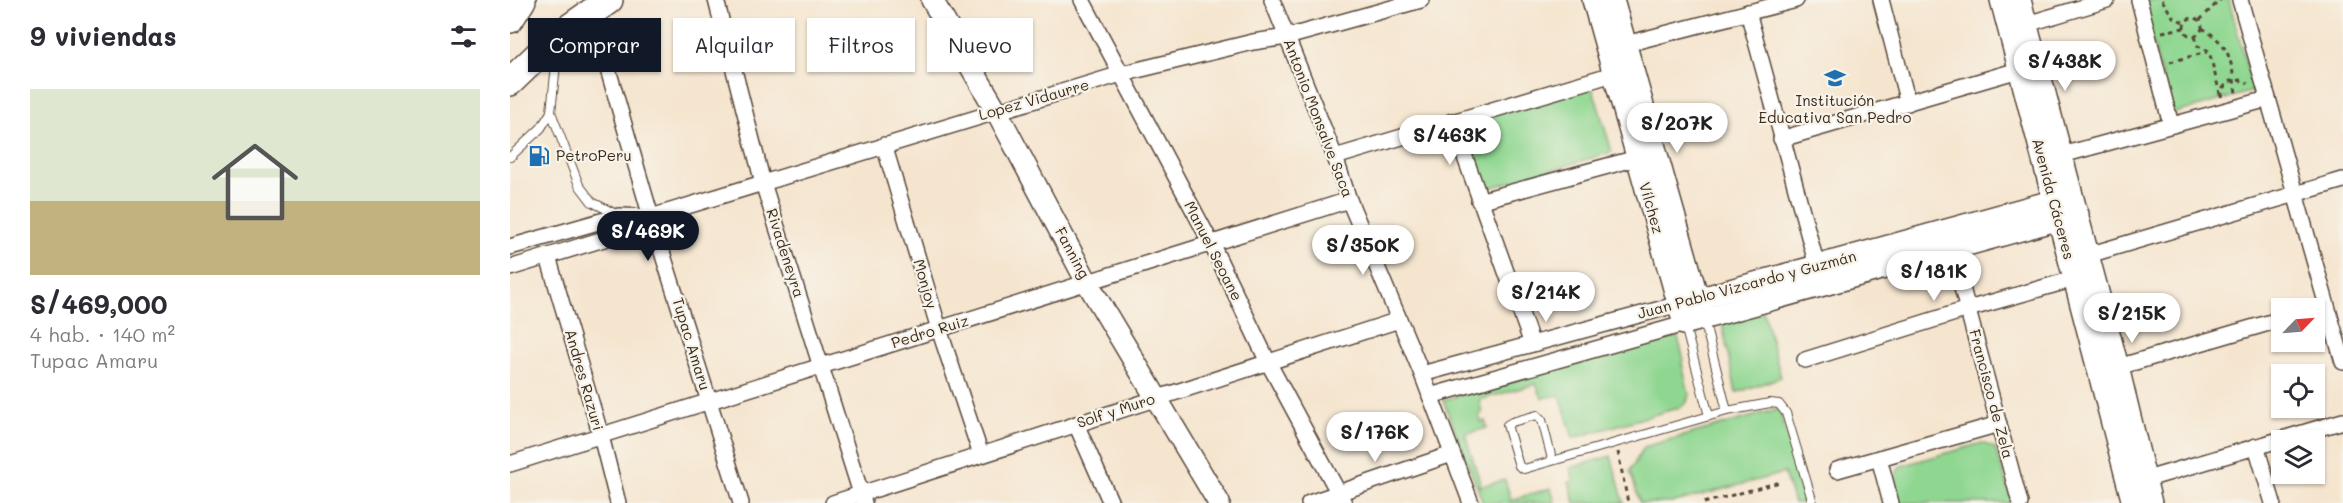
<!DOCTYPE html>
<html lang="es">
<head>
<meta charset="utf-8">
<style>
  body { margin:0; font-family:Mali,sans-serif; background:#f7f7f7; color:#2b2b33; height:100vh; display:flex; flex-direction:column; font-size:22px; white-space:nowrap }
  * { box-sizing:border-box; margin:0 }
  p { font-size:20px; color:#7c7c81 }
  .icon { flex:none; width:33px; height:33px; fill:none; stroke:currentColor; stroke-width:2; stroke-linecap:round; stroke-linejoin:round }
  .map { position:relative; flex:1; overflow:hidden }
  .side { display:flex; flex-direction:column; background:#fff; width:510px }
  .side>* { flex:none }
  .top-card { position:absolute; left:18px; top:18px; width:570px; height:54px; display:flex; gap:12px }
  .needle { width:39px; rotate:65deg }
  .buttons { position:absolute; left:1761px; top:298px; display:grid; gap:12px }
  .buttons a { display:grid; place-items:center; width:54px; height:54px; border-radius:0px; background:#fff; box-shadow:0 2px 4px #0004; font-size:30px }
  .price { position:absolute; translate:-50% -51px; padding:0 14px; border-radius:21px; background:#fff; color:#222; font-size:20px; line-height:39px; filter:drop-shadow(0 2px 3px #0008) }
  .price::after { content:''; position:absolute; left:50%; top:36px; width:18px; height:14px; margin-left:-9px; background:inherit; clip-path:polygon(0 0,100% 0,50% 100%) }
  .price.active { background:#111827; color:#fff }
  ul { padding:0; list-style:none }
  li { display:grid; align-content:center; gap:12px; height:318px; padding:0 30px }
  li span { display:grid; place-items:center; height:186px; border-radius:0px; color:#555 }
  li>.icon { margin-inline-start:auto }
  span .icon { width:108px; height:108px; fill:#fffc; stroke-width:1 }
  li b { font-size:26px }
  h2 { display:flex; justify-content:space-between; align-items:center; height:72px; padding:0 30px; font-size:26px }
  .chip { padding:0 21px; border-radius:0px; background:#fff; box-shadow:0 2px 4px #0004; font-size:21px; line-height:54px }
  .chip.active { background:#111827; color:#fff }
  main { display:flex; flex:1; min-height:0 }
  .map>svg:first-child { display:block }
  .green { fill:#8fd791; stroke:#658058; stroke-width:1.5 }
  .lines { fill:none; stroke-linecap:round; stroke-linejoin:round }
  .lane-casing { stroke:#574639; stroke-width:10 }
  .street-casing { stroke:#574639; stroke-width:18 }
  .secondary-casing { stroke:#574639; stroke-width:24 }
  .highway-casing { stroke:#574639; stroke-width:30 }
  .path { stroke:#574639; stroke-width:3; stroke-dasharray:4.5 4.5; stroke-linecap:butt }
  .lane { stroke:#fff; stroke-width:8 }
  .street { stroke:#fff; stroke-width:15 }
  .secondary { stroke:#fff; stroke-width:21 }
  .highway { stroke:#fff; stroke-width:27 }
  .labels { text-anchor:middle; stroke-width:4.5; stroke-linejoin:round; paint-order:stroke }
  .street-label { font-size:15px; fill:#3b2a1e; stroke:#f7f3e8 }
  .poi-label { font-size:15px; fill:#3b2a1e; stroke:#f7f3e8 }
</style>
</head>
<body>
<main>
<section class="side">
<h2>9 viviendas<svg class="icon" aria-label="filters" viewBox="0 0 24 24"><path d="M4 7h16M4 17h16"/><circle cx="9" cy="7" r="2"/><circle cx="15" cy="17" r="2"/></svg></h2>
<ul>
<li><span style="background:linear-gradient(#dfe7d0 60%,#c2b280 0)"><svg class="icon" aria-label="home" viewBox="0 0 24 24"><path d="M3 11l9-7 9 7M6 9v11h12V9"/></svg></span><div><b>S/469,000</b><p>4 hab. · 140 m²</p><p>Tupac Amaru</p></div></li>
</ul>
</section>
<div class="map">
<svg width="1833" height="503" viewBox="0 0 1833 503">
  <rect width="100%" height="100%" fill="#f7f3e8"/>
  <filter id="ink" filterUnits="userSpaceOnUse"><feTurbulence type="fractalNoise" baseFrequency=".0167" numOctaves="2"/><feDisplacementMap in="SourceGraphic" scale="12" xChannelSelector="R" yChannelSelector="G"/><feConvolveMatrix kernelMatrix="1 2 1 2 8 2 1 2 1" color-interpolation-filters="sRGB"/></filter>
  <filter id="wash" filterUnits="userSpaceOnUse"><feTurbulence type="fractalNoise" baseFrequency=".008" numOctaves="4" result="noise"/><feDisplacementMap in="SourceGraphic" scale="24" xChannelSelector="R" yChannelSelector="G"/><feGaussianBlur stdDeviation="1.35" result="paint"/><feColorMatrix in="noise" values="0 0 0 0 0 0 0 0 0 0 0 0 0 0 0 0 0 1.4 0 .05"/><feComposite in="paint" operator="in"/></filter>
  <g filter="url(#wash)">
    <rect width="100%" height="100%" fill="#f5e5cf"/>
    <g class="green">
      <polygon points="1640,0 1719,0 1743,91 1662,114 1632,2"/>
      <polygon points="1081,83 1102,152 973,190 948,121"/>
      <polygon points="1253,311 1271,377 1226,393 1212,323"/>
      <polygon points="1163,337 1168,337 1173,357 1172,364 1179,395 1177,402 1171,407 1063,438 1050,395 1032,398 1026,384 969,400 972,413 969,414 971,422 975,421 977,428 955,434 971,485 966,485 933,400"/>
      <polygon points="1269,409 1296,503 1284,503 1274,473 1161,503 1130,503 1120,471 1134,447"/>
      <path d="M 1472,443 L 1485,448 L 1503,503 L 1390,503 C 1386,490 1380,478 1391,466 Z"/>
      <polygon points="1101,456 1114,503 1065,503 1059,482 1064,481 1060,468"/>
      <polygon points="995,480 1001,500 1041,488 1045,503 973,503 967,487"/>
    </g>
  </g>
  <g filter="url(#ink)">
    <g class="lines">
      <defs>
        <g id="lane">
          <polyline points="41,112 69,185 82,202 108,215"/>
          <polyline points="0,157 31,128 41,112 48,46"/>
          <polyline points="1194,320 1217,411"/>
          <polyline points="1175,326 1199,416"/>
          <polyline points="1042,459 1032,420 1027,415 1002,422 997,425 1009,466 1014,469 1217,411 1260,403 1269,404 1276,413 1303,503"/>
        </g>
        <g id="street">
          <polyline points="206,0 253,183 354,503"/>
          <polyline points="572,0 701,243 758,362 834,503"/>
          <polyline points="762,0 825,157 839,200 912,374 961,503"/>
          <polyline points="1371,0 1398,103"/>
          <polyline points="1629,0 1661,125"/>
          <polyline points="1730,0 1833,362"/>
          <polyline points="81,11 141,217 231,503"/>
          <polyline points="1238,12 1307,266"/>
          <polyline points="1517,24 1597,0"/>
          <polyline points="1116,44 1286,0"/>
          <polyline points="942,121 1022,344"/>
          <polyline points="1271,139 1519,67"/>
          <polyline points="374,145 429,329 471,455"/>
          <polyline points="1552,155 1758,99"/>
          <polyline points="825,157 1103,74"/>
          <polyline points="969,201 1127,158"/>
          <polyline points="0,247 109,216 141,217"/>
          <polyline points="1442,251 1510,503"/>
          <polyline points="38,257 91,436 108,503"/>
          <polyline points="1568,258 1833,180"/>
          <polyline points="0,268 113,233 141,217 611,74 743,42 777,37 911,0"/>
          <polyline points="1295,360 1458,309 1564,279"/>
          <polyline points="1608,367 1772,319"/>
          <polyline points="912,374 1169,304"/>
          <polyline points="920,396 1174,324"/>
          <polyline points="566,424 601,503"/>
          <polyline points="1746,446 1763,503"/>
          <polyline points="1369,458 1381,503"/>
          <polyline points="0,464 839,200"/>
          <polyline points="1327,470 1489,424"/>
          <polyline points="1627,482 1833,421"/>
          <polyline points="323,503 889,320"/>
          <polyline points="799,503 942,454"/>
        </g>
        <g id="secondary">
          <polyline points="422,0 486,110 577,282 709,503"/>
          <polyline points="1083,0 1174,324 1568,214"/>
          <polyline points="1103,0 1192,313"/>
          <polyline points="1491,0 1623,503"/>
          <polyline points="1510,0 1608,367 1641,503"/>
          <polyline points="1169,304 1556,197"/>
        </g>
        <g id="highway">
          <polyline points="0,19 12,0"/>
          <polyline points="0,82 49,35 99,0"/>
        </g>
      </defs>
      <use href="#lane" class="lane-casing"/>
      <use href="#street" class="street-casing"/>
      <use href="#secondary" class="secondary-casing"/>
      <use href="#highway" class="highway-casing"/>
      <g class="path">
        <polyline points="1652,0 1663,17 1675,23"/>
        <circle cx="1683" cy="27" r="9"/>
        <polyline points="1690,20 1710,0"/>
        <path d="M 1692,28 C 1722,46 1721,62 1726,93"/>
        <polyline points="1652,32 1674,28"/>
        <polyline points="1685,36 1688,46 1699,51 1711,98"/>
        <polyline points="1660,62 1697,52"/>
        <polyline points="1711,97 1713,88 1720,81 1730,80 1738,84"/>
        <polyline points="1108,452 1118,503"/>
        <polyline points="1194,503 1270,482"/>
      </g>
      <use href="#lane" class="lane"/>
      <use href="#street" class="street"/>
      <use href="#secondary" class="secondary"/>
      <use href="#highway" class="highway"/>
    </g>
  </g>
  <defs>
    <symbol id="school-bare" viewBox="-9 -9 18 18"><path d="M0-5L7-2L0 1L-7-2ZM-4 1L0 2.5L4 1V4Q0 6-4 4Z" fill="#1f6fb2" stroke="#f7f3e8" stroke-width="2.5" paint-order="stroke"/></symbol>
    <symbol id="fuel-bare" viewBox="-9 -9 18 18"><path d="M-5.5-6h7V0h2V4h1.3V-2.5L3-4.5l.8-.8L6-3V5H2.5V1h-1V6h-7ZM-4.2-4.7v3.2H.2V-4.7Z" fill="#1f6fb2" stroke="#f7f3e8" stroke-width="2.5" paint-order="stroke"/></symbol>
  </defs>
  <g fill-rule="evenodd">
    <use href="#school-bare" x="1310" y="63" width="30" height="30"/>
    <use href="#fuel-bare" x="14" y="141" width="30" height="30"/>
  </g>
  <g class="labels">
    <g class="street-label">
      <text transform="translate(524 100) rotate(-16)" y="5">Lopez Vidaurre</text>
      <text transform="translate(808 118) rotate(69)" y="5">Antonio Monsalve Saca</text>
      <text transform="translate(1543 199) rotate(75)" y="5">Avenida Cáceres</text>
      <text transform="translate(1141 208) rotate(74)" y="5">Vílchez</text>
      <text transform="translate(703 251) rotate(63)" y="5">Manuel Seoane</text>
      <text transform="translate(275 253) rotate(72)" y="5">Rivadeneyra</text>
      <text transform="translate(562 253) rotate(62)" y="5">Fanning</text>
      <text transform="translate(415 284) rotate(74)" y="5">Monjoy</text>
      <text transform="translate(1237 285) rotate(-15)" y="5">Juan Pablo Vizcardo y Guzmán</text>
      <text transform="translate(420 332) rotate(-17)" y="5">Pedro Ruiz</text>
      <text transform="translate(181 344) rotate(73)" y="5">Tupac Amaru</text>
      <text transform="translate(74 380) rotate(74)" y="5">Andres Razuri</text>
      <text transform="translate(1481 394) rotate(75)" y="5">Francisco de Zela</text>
      <text transform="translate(606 411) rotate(-18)" y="5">Solf y Muro</text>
    </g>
    <g class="poi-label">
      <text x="1325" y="106">Institución<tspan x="1325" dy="17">Educativa San Pedro</tspan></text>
      <text x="46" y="161" text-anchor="start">PetroPeru</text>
    </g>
  </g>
</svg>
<div class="buttons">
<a><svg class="needle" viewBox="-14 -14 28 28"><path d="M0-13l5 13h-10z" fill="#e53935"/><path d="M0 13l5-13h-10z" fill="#7c7c81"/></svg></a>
<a><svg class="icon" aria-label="locate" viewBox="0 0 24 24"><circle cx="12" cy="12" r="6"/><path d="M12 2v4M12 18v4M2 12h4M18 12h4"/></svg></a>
<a><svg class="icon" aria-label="layers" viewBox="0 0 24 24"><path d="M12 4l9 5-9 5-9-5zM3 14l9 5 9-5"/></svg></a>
</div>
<b class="price" style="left:1555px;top:92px">S/438K</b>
<b class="price" style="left:1167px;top:154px">S/207K</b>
<b class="price" style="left:940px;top:166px">S/463K</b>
<b class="price active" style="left:138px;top:262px">S/469K</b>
<b class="price" style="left:853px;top:276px">S/350K</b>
<b class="price" style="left:1424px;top:302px">S/181K</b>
<b class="price" style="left:1036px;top:323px">S/214K</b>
<b class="price" style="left:1622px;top:344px">S/215K</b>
<b class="price" style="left:865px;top:463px">S/176K</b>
<div class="top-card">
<a class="chip active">Comprar</a>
<a class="chip">Alquilar</a>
<a class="chip">Filtros</a>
<a class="chip">Nuevo</a>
</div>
</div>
</main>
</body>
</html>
